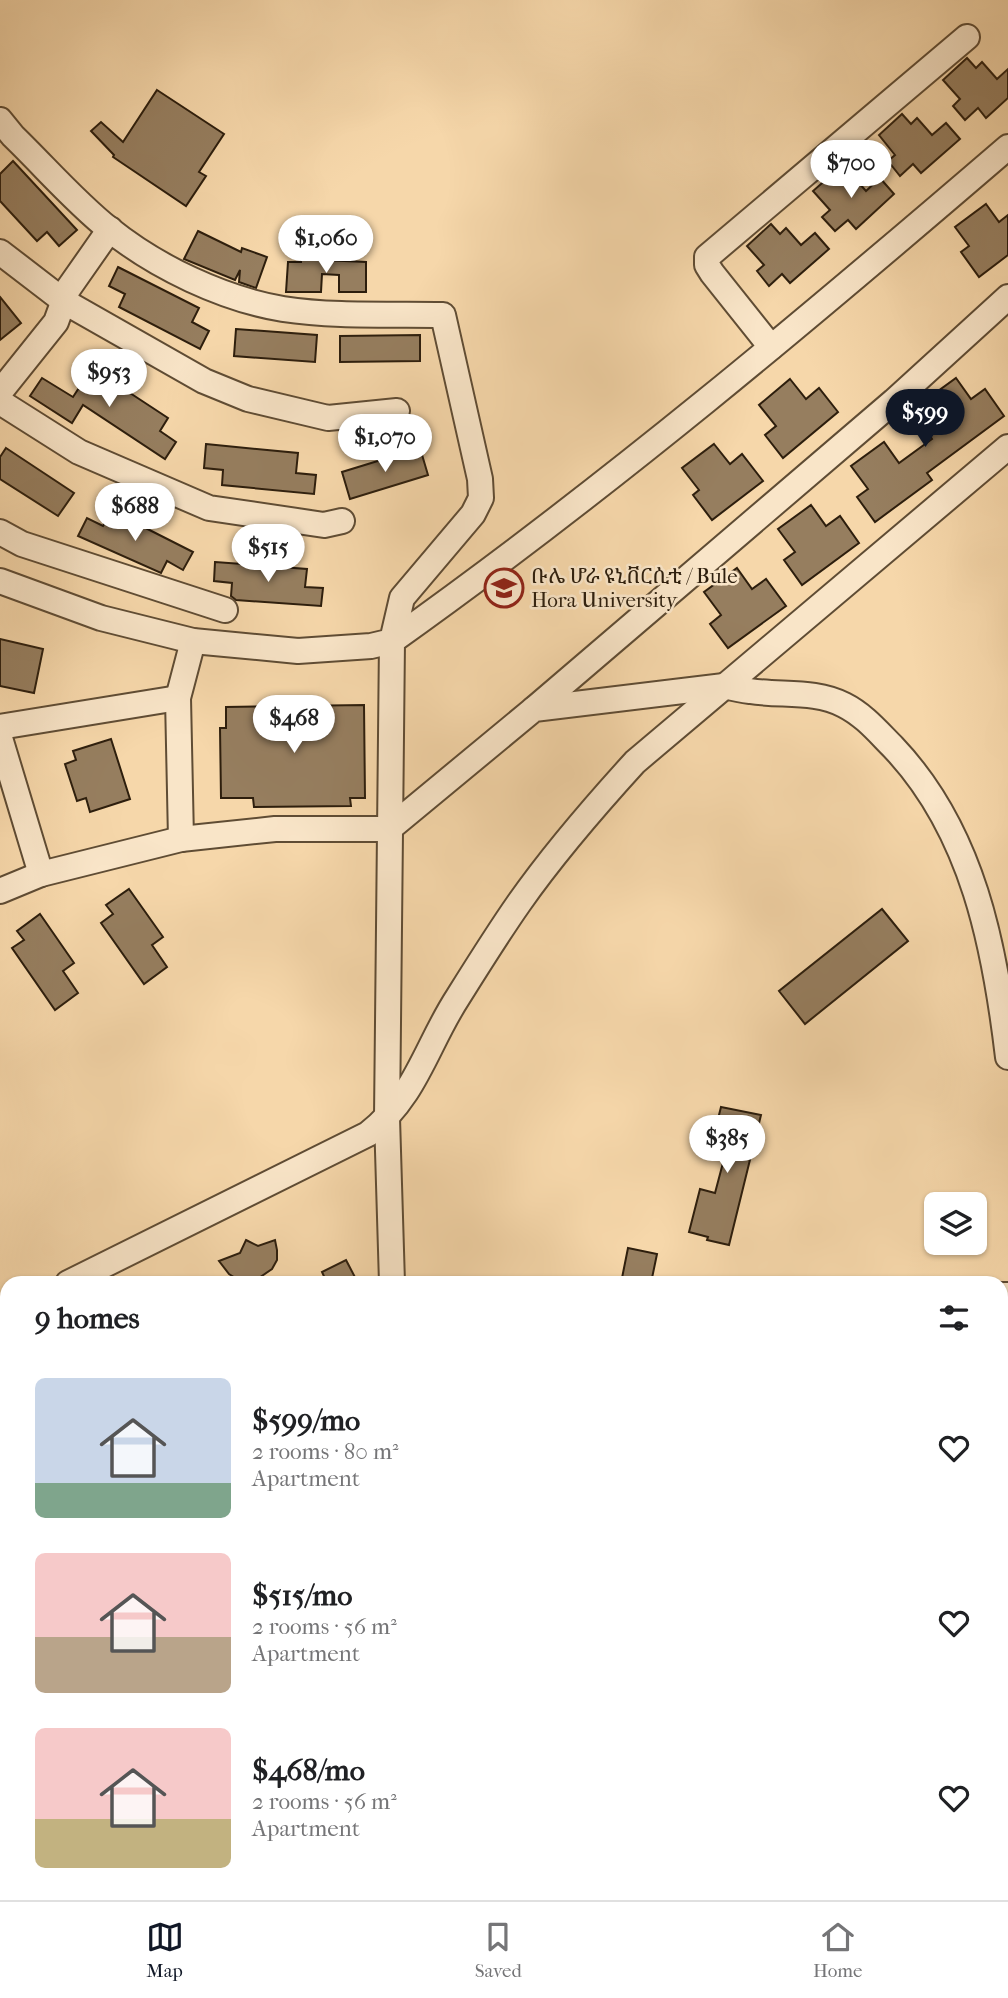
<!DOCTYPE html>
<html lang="en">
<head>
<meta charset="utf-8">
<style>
  body { margin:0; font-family:"IM FELL French Canon","Noto Serif Ethiopic",serif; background:#f6f6f6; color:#202124; height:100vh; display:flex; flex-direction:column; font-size:26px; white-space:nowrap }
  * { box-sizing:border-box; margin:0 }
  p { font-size:23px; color:#757577 }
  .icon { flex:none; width:38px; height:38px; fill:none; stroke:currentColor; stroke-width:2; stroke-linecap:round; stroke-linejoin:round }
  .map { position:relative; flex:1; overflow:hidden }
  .panel { position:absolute; left:0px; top:1276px; width:1008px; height:625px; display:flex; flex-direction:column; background:#fff; border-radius:21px 21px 0 0; box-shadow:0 2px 5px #0004 }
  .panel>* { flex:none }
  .tools { position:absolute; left:924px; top:1192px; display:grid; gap:14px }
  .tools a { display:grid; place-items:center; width:63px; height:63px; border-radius:10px; background:#fff; box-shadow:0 2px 5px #0004; font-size:35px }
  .price { position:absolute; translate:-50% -60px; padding:0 16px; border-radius:24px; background:#fff; color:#222; font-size:23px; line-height:46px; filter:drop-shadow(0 2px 4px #0008) }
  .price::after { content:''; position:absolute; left:50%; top:42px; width:21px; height:16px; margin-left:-10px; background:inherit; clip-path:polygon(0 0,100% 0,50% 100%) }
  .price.selected { background:#111827; color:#fff }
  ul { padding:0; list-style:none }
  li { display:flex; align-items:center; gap:21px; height:175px; padding:0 35px }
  li span { display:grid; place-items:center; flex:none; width:196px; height:140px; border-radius:10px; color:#555 }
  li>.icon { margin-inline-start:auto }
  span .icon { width:84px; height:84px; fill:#fffc; stroke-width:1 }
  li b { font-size:30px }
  h2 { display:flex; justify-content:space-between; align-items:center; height:84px; padding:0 35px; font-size:30px }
  .tab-bar { display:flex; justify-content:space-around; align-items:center; height:98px; border-top:2px solid #e0e0e0; background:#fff; font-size:19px; color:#757577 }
  .tab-bar a { display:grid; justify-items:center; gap:4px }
  .tab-bar .selected { color:#111827 }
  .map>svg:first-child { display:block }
  .building { fill:#967e5f; stroke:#2d1e0d; stroke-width:2 }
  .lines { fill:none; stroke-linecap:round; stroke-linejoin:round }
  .minor-casing { stroke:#5f4c34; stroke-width:28 }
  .minor { stroke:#f9e5c8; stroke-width:24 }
  .labels { text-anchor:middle; stroke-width:5; stroke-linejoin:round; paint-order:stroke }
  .poi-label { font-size:21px; fill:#2d1e0d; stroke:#f9e5c8; text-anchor:start }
</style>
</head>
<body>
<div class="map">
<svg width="1008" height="1900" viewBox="0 0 1008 1900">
  <rect width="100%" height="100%" fill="#f6d7aa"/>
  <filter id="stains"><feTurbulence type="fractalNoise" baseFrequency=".00286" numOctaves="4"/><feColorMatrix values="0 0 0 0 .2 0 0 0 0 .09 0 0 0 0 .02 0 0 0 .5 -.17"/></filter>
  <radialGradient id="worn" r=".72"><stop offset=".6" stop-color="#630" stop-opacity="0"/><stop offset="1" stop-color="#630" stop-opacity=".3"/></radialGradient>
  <g class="building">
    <polygon points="967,58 976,68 982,62 997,79 1008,69 1008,98 986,118 978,108 965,120 953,106 960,99 943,80"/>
    <polygon points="157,90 224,134 199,172 206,176 186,206 113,157 114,155 91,131 101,122 123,142"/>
    <polygon points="902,114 911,124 917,118 932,135 946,123 960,139 921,173 913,164 900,176 888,161 895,155 879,135"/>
    <polygon points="13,161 77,230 59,246 47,232 37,241 0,201 0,174"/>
    <polygon points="837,170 845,179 851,174 866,191 880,178 894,194 856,229 848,220 835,231 822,217 830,210 813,191"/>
    <polygon points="986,204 999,222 1008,215 1008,255 979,277 961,252 969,246 955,227"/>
    <polygon points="771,224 780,234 786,228 801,245 815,233 829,249 790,283 782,274 769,286 757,271 764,265 747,246"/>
    <polygon points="198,231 241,252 242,248 267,257 256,288 239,282 240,270 235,280 184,259"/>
    <polygon points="301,259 366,262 366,292 339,292 339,275 322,274 321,292 286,292 288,262 301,262"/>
    <polygon points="118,267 199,308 192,322 209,331 200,349 119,307 125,294 109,286"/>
    <polygon points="0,297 21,323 0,340"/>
    <polygon points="236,329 317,335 315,362 234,356"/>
    <polygon points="420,335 420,361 340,362 340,336"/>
    <polygon points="92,368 168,418 160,431 176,442 165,459 83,405 72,423 30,396 42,378 73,397"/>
    <polygon points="956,378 971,399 985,389 1004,416 927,473 932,480 875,522 857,497 868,489 851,466 884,442 899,463 932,439 929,434 940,426 923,402"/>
    <polygon points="790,379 806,399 819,388 838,412 783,458 765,435 776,426 759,405"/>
    <polygon points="206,444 298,453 296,473 316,475 314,494 222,485 223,470 204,468"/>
    <polygon points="714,444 730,464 742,454 763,481 712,520 693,495 699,490 682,468"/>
    <polygon points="6,448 74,493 58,516 0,479 0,457"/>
    <polygon points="420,448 428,475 350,499 342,472"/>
    <polygon points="811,505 826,526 840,516 859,543 802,585 784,560 795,552 778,529"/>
    <polygon points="112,511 193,552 183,570 167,561 161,573 78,536 87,518 103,526"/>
    <polygon points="215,562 307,569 305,587 323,588 321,606 236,600 231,596 232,583 214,581"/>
    <polygon points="737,568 752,589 766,579 786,606 728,648 710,624 721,615 704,592"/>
    <polygon points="0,639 43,649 34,693 0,686"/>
    <polygon points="364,705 365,798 350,798 351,806 254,807 253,798 221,798 220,728 226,728 226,707"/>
    <polygon points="111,739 130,799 90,812 86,798 77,801 65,764 76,760 73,751"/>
    <polygon points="129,889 163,937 152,945 167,967 144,984 101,923 113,914 106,905"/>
    <polygon points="882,909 908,941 805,1024 779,991"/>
    <polygon points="40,914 74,963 63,971 78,993 55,1010 12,948 24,940 17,931"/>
    <polygon points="721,1107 761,1115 729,1245 707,1240 708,1237 689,1232 700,1189 715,1193 724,1159 709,1155"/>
    <polygon points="246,1240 258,1246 275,1240 277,1250 277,1260 272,1269 256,1280 237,1279 229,1274 219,1261 240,1253"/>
    <polygon points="628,1248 657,1254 651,1283 621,1283"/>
    <polygon points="346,1260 358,1283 327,1283 322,1272"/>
  </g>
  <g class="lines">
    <defs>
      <g id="minor">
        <path d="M 0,120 L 13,136 C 45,167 75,202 109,229 C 156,267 223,299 283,309 C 335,317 390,314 443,315 L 480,479 L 481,498 L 473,514 L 402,598 L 392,641 L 371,646 L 298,651 L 193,641 L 101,618 L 0,581"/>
        <polyline points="0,252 65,302 204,381 248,399 328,418 397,411"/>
        <polyline points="771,347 712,273 707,265 707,257 967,37"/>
        <polyline points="0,392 56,322 68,289 110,229"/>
        <polyline points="0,402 79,452 209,508 324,525 342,521"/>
        <polyline points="0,532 22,544 225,610"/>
        <polyline points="534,709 894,401 1008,297"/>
        <polyline points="0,727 178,698"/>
        <polyline points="0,738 41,874"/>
        <polyline points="181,839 178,698 193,641"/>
        <path d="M 0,891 L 41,874 L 181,839 L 275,829 L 389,829 L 534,709 L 724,686 C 732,688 741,690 750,691 C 782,696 815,690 844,705 C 864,715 878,732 893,747 C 973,831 995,947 1008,1057"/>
        <path d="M 68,1283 L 368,1134 C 417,1095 426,1046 458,997 C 478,965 498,933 519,903 C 554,853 594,807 635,762 L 1008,447"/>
        <path d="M 392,1283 L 387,1118 L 392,641 C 607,488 808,319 1008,147"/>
        <polyline points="1001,1295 1008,1295"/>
        <polyline points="0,1316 7,1313"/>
        <polyline points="1001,1441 1008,1441"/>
        <polyline points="1001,1713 1008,1713"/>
        <polyline points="1001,1838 1008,1838"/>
        <polyline points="823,1900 824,1894"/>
        <polyline points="900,1900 900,1894"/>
      </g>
    </defs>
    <use href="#minor" class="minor-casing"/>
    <use href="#minor" class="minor"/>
  </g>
  <defs>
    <symbol id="university-ring" viewBox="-11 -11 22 22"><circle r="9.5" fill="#f9e5c8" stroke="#8f2418" stroke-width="1.5"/><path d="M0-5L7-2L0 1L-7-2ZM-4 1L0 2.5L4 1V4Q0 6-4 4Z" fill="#8f2418"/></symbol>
  </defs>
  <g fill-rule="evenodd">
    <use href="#university-ring" x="482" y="566" width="44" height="44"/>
  </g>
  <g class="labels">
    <g class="poi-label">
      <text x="531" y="583">ቡሌ ሆራ ዩኒቨርሲቲ / Bule<tspan x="531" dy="24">Hora University</tspan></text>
    </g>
  </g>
  <rect width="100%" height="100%" filter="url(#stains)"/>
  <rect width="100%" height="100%" fill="url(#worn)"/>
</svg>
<div class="tools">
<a><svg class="icon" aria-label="layers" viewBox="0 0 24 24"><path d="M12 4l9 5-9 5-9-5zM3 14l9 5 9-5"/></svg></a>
</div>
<b class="price" style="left:851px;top:200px">$700</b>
<b class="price" style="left:326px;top:275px">$1,060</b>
<b class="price" style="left:109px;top:409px">$953</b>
<b class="price selected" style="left:925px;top:449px">$599</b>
<b class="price" style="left:385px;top:474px">$1,070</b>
<b class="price" style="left:135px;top:543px">$688</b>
<b class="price" style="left:268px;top:584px">$515</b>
<b class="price" style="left:294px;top:755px">$468</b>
<b class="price" style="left:727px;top:1175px">$385</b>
<section class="panel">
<h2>9 homes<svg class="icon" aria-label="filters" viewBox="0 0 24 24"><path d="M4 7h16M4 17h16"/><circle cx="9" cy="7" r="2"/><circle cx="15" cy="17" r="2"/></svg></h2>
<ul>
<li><span style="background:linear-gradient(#c9d6e8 75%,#7fa58c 0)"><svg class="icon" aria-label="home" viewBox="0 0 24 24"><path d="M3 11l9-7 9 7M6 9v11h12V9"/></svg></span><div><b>$599/mo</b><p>2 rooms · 80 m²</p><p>Apartment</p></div><svg class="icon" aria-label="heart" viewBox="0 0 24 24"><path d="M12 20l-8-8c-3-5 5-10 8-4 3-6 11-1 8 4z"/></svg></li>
<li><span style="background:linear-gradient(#f6c9c9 60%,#b9a48a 0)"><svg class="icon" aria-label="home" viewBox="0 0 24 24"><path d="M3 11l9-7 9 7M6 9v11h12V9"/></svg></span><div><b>$515/mo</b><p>2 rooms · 56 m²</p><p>Apartment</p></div><svg class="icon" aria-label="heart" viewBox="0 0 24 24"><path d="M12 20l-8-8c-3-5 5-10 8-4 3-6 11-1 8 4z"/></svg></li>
<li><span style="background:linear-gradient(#f6c9c9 65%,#c2b280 0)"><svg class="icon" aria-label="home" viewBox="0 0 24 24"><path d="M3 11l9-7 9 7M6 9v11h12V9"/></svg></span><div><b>$468/mo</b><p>2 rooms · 56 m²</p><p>Apartment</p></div><svg class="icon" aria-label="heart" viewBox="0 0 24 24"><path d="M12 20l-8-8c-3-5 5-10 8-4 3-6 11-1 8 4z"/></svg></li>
</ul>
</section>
</div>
<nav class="tab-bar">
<a class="selected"><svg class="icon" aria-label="map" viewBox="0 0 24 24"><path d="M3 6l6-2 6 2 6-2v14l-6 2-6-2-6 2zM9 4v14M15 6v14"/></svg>Map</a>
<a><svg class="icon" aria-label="saved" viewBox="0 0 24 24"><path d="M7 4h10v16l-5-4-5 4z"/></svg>Saved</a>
<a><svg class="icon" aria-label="home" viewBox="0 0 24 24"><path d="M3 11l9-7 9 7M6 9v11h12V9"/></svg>Home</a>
</nav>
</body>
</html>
